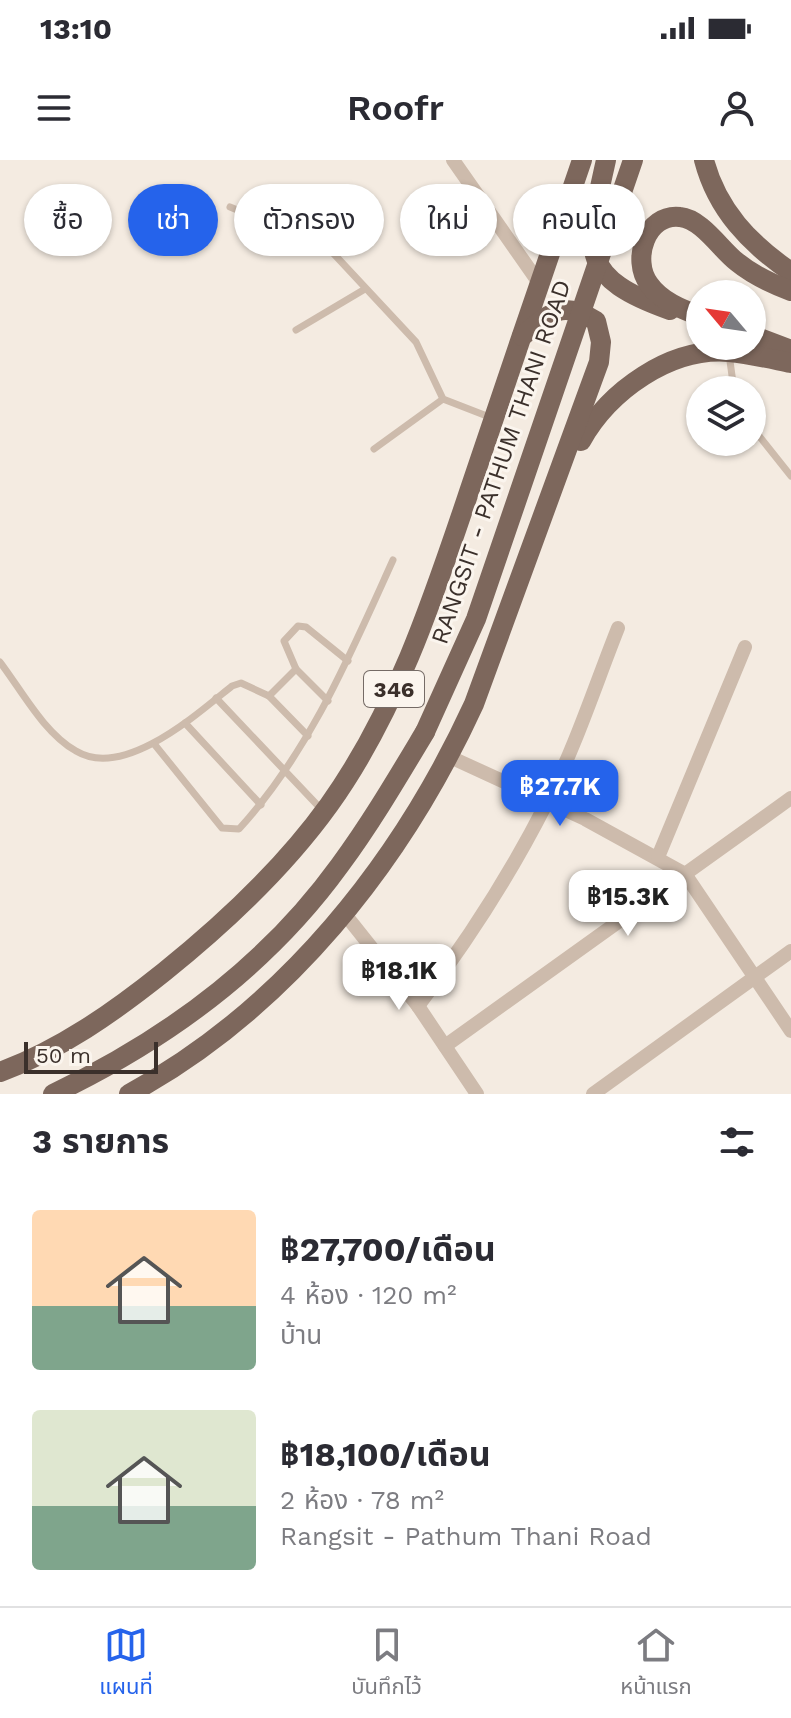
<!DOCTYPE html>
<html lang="th">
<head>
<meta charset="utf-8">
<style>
  body { margin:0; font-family:"Work Sans","Noto Sans Thai",sans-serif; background:#f7f7f7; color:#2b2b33; height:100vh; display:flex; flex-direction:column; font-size:30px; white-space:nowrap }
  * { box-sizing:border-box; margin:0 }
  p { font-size:26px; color:#7c7c81 }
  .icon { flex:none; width:44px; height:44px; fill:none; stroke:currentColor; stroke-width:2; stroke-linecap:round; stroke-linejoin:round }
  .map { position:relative; height:934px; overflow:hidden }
  .details { display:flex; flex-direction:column; background:#fff; flex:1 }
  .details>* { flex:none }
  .top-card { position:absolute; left:24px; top:24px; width:744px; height:72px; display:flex; gap:16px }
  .needle { width:52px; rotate:299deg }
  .tools { position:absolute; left:686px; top:120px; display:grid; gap:16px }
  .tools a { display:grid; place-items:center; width:80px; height:80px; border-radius:50%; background:#fff; box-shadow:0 2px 6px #0004; font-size:40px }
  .scale { position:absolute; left:24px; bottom:20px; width:134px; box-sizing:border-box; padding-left:8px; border:4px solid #3b302b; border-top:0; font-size:22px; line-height:28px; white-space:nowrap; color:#3b302b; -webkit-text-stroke:6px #fbf5ee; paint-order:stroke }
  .price { position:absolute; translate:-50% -68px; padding:0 18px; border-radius:16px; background:#fff; color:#222; font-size:26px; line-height:52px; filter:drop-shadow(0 2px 4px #0008) }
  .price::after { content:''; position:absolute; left:50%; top:48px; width:24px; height:18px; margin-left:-12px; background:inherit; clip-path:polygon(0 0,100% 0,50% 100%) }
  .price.selected { background:#2563eb; color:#fff }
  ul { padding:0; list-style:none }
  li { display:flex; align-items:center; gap:24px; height:200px; padding:0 32px }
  li span { display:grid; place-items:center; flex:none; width:224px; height:160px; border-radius:8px; color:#555 }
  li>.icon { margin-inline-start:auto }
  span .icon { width:96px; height:96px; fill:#fffc; stroke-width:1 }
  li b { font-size:34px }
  h2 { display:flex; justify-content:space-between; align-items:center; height:96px; padding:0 32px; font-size:34px }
  .pill { padding:0 28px; border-radius:36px; background:#fff; box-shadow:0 2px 6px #0004; font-size:28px; line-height:72px }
  .pill.selected { background:#2563eb; color:#fff }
  .status { display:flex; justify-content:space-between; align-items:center; height:56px; padding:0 40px; background:#fff; direction:ltr }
  .status svg { height:22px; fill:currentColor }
  header { display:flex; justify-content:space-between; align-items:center; height:104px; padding:0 32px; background:#fff; font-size:36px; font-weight:600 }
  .tabs { display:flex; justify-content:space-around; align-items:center; height:112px; border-top:2px solid #e1e1e2; background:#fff; font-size:22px; color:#7c7c81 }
  .tabs a { display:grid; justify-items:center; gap:4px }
  .tabs .selected { color:#2563eb }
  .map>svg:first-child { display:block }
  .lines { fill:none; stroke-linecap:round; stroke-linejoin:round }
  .service { stroke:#cdbbac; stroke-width:7 }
  .minor { stroke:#cdbbac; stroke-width:14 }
  .primary { stroke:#7d675c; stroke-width:20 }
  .primary-bridge { stroke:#7d675c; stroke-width:20 }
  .labels { text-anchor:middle; stroke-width:6; stroke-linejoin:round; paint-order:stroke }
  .shield { fill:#fbf5ee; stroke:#756b66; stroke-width:2 }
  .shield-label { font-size:22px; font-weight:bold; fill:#3b302b }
  .street-label { font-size:24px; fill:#3b302b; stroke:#fbf5ee }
</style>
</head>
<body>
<div class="status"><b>13:10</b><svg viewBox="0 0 49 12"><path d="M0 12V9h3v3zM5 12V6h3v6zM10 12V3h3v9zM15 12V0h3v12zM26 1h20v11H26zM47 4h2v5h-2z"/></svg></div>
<header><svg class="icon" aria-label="menu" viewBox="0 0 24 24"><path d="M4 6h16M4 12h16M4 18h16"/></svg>Roofr<svg class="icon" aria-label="person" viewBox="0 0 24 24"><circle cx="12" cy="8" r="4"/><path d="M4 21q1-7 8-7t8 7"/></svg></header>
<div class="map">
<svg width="791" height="934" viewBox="0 0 791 934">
  <rect width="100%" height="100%" fill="#f4ebe1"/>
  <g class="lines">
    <g class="service">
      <polyline points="230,47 319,84 334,94 416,182 443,239 492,258"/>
      <polyline points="296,170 365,129"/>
      <polyline points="729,194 734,230"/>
      <polyline points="752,267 791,316"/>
      <polyline points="374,289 443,239"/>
      <path d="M 0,502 C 22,531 44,573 76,591 C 124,620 197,554 232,526 L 241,523 L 269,536 L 296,509 L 284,481 L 298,466 L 306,467 L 348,501"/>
      <polyline points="296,509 328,541"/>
      <polyline points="269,536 308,576"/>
      <polyline points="216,538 322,650"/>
      <polyline points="185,563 261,645"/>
      <path d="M 155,585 L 222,668 L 239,669 C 310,591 350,495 393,400"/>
    </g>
    <g class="minor">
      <polyline points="453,0 539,123"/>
      <polyline points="450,597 585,659 685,714 791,871"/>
      <polyline points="658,697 745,487"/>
      <polyline points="344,753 418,846 477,934"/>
      <path d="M 418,846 C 466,783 510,715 546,644 C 575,588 595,526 618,468"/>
      <polyline points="445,886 791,638"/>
      <polyline points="593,934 791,791"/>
    </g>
    <g class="primary">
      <path d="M 606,0 C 587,87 574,116 670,150"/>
      <path d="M 704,0 C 717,50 750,84 791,112"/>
      <path d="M 700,156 C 681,149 661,141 649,124 C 631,100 646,53 680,57 C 702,59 721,90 737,102 C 753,115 772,124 791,131"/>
      <polyline points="752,175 791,190"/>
      <path d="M 581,281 C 609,231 670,187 729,192 C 750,194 771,199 791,203"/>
      <path d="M 0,912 C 60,890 114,852 164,812 C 225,763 283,709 329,645 C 397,550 434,436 471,326 C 508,217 544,109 582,0"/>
      <path d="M 53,934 C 164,881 267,806 340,705 C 371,663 398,617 425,572"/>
      <path d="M 129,934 C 285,849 401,703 474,544 L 599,202 L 601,182 L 596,161 C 560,139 552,153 522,176"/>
    </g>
    <polyline class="primary-bridge" points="425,572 476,459 633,0"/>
  </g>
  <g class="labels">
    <rect class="shield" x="364" y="511" width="60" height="36" rx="6"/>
    <g class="shield-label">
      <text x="394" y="537">346</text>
    </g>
    <g class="street-label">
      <text transform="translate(501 302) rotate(-71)" y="8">RANGSIT - PATHUM THANI ROAD</text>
    </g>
  </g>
</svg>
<div class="tools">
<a><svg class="needle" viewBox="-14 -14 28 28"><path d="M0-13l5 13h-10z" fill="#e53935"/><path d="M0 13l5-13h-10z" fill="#7c7c81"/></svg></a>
<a><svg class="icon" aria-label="layers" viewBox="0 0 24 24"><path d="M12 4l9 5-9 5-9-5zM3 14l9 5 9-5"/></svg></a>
</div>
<div class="scale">50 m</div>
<b class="price selected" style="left:560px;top:668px">฿27.7K</b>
<b class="price" style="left:628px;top:778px">฿15.3K</b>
<b class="price" style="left:399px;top:852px">฿18.1K</b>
<div class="top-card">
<a class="pill">ซื้อ</a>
<a class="pill selected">เช่า</a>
<a class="pill">ตัวกรอง</a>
<a class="pill">ใหม่</a>
<a class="pill">คอนโด</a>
</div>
</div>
<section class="details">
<h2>3 รายการ<svg class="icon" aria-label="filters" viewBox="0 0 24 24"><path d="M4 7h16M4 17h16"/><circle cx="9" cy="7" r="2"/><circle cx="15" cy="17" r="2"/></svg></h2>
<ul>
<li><span style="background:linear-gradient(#ffd9b3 60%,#7fa58c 0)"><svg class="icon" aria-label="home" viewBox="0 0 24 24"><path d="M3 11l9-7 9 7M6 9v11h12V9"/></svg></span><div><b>฿27,700/เดือน</b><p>4 ห้อง · 120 m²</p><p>บ้าน</p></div></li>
<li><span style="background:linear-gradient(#dfe7d0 60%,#7fa58c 0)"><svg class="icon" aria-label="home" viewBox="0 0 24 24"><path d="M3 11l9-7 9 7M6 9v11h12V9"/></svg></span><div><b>฿18,100/เดือน</b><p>2 ห้อง · 78 m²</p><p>Rangsit - Pathum Thani Road</p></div></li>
</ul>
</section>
<nav class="tabs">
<a class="selected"><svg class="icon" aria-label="map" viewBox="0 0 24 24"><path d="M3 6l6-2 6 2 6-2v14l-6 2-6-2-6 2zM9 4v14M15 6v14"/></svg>แผนที่</a>
<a><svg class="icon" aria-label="saved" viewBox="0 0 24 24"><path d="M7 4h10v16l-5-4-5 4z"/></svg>บันทึกไว้</a>
<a><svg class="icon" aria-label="home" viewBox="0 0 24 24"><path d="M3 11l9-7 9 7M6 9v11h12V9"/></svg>หน้าแรก</a>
</nav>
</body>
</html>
